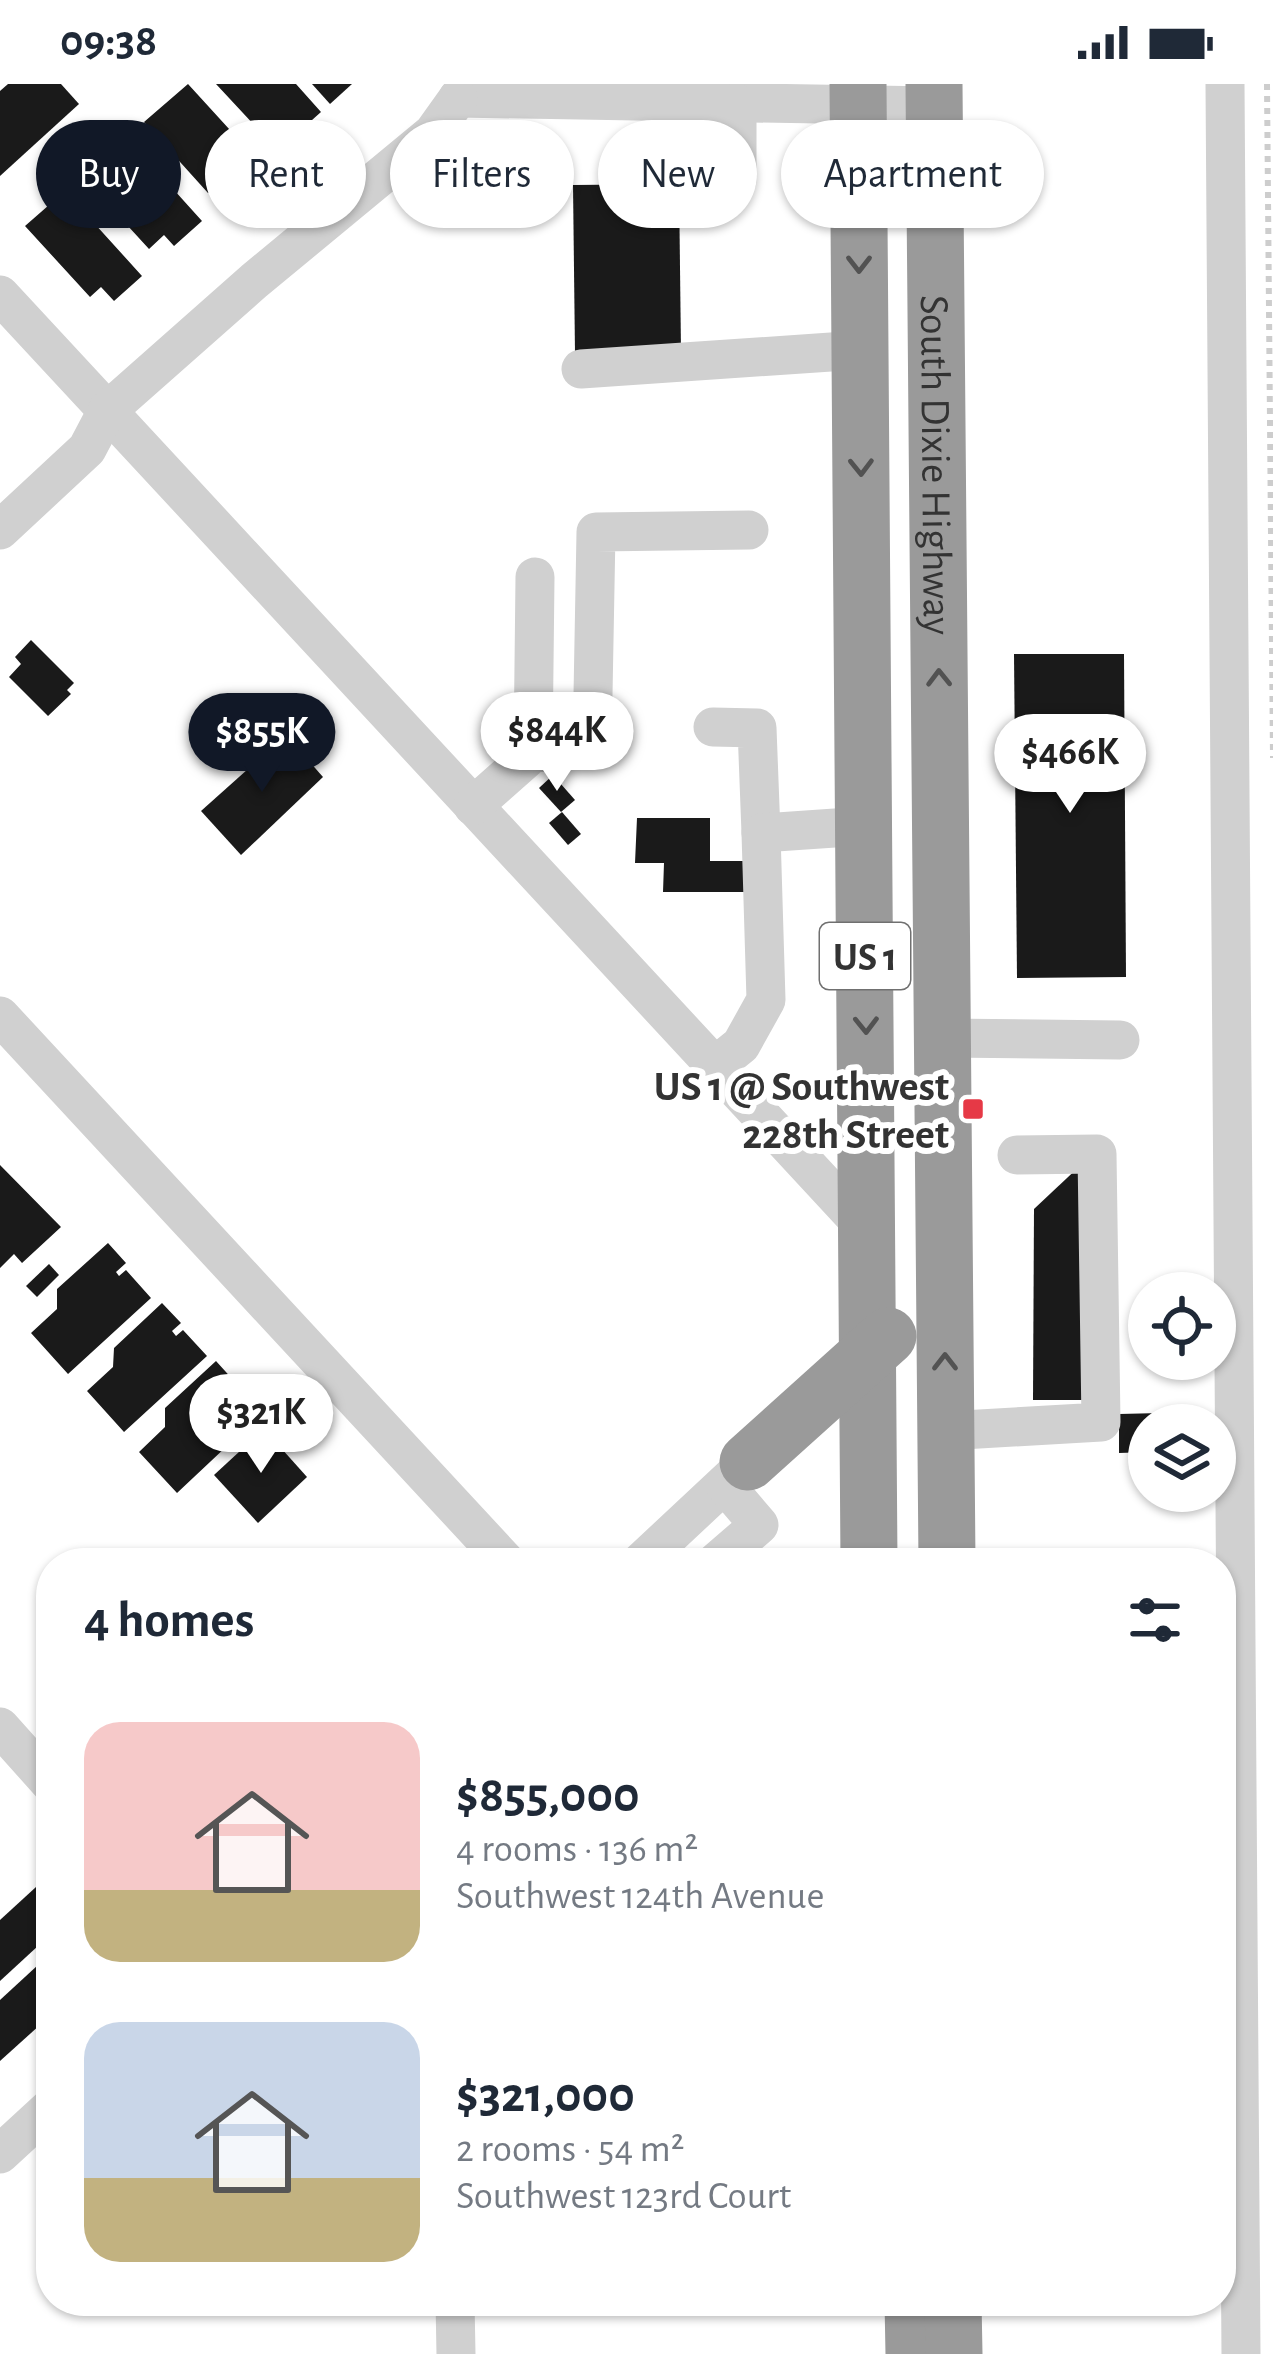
<!DOCTYPE html>
<html lang="en">
<head>
<meta charset="utf-8">
<style>
  body { margin:0; font-family:"Alegreya Sans",sans-serif; background:#f6f6f7; color:#1f2937; height:100vh; display:flex; flex-direction:column; font-size:45px; white-space:nowrap }
  * { box-sizing:border-box; margin:0 }
  p { font-size:39px; color:#747a83 }
  .icon { flex:none; width:66px; height:66px; fill:none; stroke:currentColor; stroke-width:2; stroke-linecap:round; stroke-linejoin:round }
  .map { position:relative; flex:1; overflow:hidden }
  .drawer { position:absolute; left:36px; top:1464px; width:1200px; height:768px; display:flex; flex-direction:column; background:#fff; border-radius:48px; box-shadow:0 3px 9px #0004 }
  .drawer>* { flex:none }
  .guide { position:absolute; left:36px; top:36px; width:1203px; height:108px; display:flex; gap:24px }
  .buttons { position:absolute; left:1128px; top:1188px; display:grid; gap:24px }
  .buttons a { display:grid; place-items:center; width:108px; height:108px; border-radius:50%; background:#fff; box-shadow:0 3px 9px #0004; font-size:60px }
  .price { position:absolute; translate:-50% -102px; padding:0 27px; border-radius:42px; background:#fff; color:#222; font-size:39px; line-height:78px; filter:drop-shadow(0 3px 6px #0008) }
  .price::after { content:''; position:absolute; left:50%; top:72px; width:36px; height:27px; margin-left:-18px; background:inherit; clip-path:polygon(0 0,100% 0,50% 100%) }
  .price.on { background:#111827; color:#fff }
  ul { padding:0; list-style:none }
  li { display:flex; align-items:center; gap:36px; height:300px; padding:0 48px }
  li span { display:grid; place-items:center; flex:none; width:336px; height:240px; border-radius:36px; color:#555 }
  li>.icon { margin-inline-start:auto }
  span .icon { width:144px; height:144px; fill:#fffc; stroke-width:1 }
  li b { font-size:51px }
  h2 { display:flex; justify-content:space-between; align-items:center; height:144px; padding:0 48px; font-size:51px }
  .chip { padding:0 42px; border-radius:54px; background:#fff; box-shadow:0 3px 9px #0004; font-size:42px; line-height:108px }
  .chip.on { background:#111827; color:#fff }
  .status { display:flex; justify-content:space-between; align-items:center; height:84px; padding:0 60px; background:#fff; direction:ltr }
  .status svg { height:33px; fill:currentColor }
  .map>svg:first-child { display:block }
  .building { fill:#1a1a1a }
  .lines { fill:none; stroke-linecap:round; stroke-linejoin:round }
  .path { stroke:#cdcdcd; stroke-width:6; stroke-dasharray:6 6; stroke-linecap:butt }
  .minor { stroke:#d0d0d0; stroke-width:39 }
  .highway { stroke:#9a9a9a; stroke-width:57 }
  .oneway { stroke:#525252 }
  .poi-dot { fill:#e63946; stroke:#fff; stroke-width:4.5 }
  .labels { text-anchor:middle; stroke-width:12; stroke-linejoin:round; paint-order:stroke }
  .shield { fill:#fff; stroke:#707070; stroke-width:3 }
  .shield-label { font-size:39px; font-weight:bold; fill:#333 }
  .street-label { font-size:42px; fill:#333; stroke:#fff }
  .poi-label { font-size:42px; font-weight:bold; fill:#333; stroke:#fff; text-anchor:end }
</style>
</head>
<body>
<div class="status"><b>09:38</b><svg viewBox="0 0 49 12"><path d="M0 12V9h3v3zM5 12V6h3v6zM10 12V3h3v9zM15 12V0h3v12zM26 1h20v11H26zM47 4h2v5h-2z"/></svg></div>
<div class="map">
<svg width="1273" height="2270" viewBox="0 0 1273 2270">
  <rect width="100%" height="100%" fill="#fff"/>
  <g class="building">
    <polygon points="8,0 61,0 79,20 0,92 0,7"/>
    <polygon points="188,0 262,81 234,106 223,95 208,109 144,38"/>
    <polygon points="216,0 296,0 321,28 293,53 283,42 268,56"/>
    <polygon points="312,0 352,0 330,20"/>
    <polygon points="128,55 202,137 174,162 164,151 149,165 84,94"/>
    <polygon points="679,100 681,267 575,269 573,101"/>
    <polygon points="65,107 142,192 114,217 101,203 90,213 25,142"/>
    <polygon points="31,556 74,599 67,606 71,610 48,632 9,593 21,580 15,573"/>
    <polygon points="1014,570 1124,570 1126,893 1017,894"/>
    <polygon points="286,651 323,693 241,771 201,727"/>
    <polygon points="553,691 575,716 561,728 539,704"/>
    <polygon points="562,728 581,750 568,761 549,739"/>
    <polygon points="637,734 710,734 710,777 750,777 749,808 663,808 664,779 635,779"/>
    <polygon points="1084,1078 1084,1316 1033,1316 1034,1125"/>
    <polygon points="0,1081 61,1143 22,1179 14,1170 0,1184"/>
    <polygon points="108,1159 126,1179 116,1188 119,1192 126,1186 151,1214 68,1290 31,1249 57,1225 57,1205"/>
    <polygon points="49,1180 59,1191 37,1213 26,1202"/>
    <polygon points="162,1219 181,1239 172,1247 176,1252 183,1246 207,1272 124,1348 87,1307 113,1283 114,1264"/>
    <polygon points="216,1277 235,1298 225,1308 233,1304 259,1332 177,1409 139,1368 165,1343 165,1324"/>
    <polygon points="1161,1329 1161,1341 1149,1341 1149,1368 1119,1369 1119,1330"/>
    <polygon points="264,1345 307,1393 258,1439 214,1391"/>
    <polygon points="36,1803 51,1819 51,1850 0,1897 0,1836"/>
    <polygon points="51,1869 51,1931 0,1977 0,1916"/>
    <polygon points="506,2217 561,2217 561,2223 506,2222"/>
  </g>
  <g class="lines">
    <polyline class="path" points="1267,0 1273,674"/>
    <g class="minor">
      <polyline points="1225,0 1241,2270"/>
      <polyline points="458,14 934,22"/>
      <polyline points="737,19 737,96"/>
      <polyline points="0,211 868,1147"/>
      <polyline points="581,285 860,266"/>
      <polyline points="0,446 87,365 107,327 254,197 433,49 458,14"/>
      <polyline points="713,643 757,644 761,749"/>
      <polyline points="533,669 535,493"/>
      <polyline points="473,722 533,669 592,665 596,448 749,446"/>
      <polyline points="0,932 507,1479"/>
      <polyline points="943,954 1120,956"/>
      <polyline points="715,982 741,961 766,916 761,749 864,742"/>
      <polyline points="945,1347 1101,1338 1097,1070 1017,1071"/>
      <polyline points="640,1479 748,1378"/>
      <polyline points="715,1479 759,1441 725,1401"/>
      <polyline points="0,1643 51,1700"/>
      <polyline points="0,2070 51,2023"/>
      <polyline points="455,2217 456,2270"/>
    </g>
    <g class="highway">
      <polyline points="858,0 869,1479"/>
      <path id="s1" d="M 934,0 L 947,1479"/>
      <polyline points="748,1378 888,1252"/>
      <polyline points="913,2217 914,2270"/>
      <polyline points="953,2217 954,2270"/>
    </g>
  </g>
  <defs><path id="oneway-chevron" d="M-2-3.5L2.5 0L-2 3.5" fill="none" stroke-width="1.6" stroke-linecap="round" stroke-linejoin="round" transform="scale(3)"/></defs>
  <g class="oneway">
    <use href="#oneway-chevron" transform="translate(859 180) rotate(90)"/>
    <use href="#oneway-chevron" transform="translate(861 383) rotate(89)"/>
    <use href="#oneway-chevron" transform="translate(939 594) rotate(-91)"/>
    <use href="#oneway-chevron" transform="translate(866 941) rotate(89)"/>
    <use href="#oneway-chevron" transform="translate(945 1278) rotate(-90)"/>
  </g>
  <rect class="poi-dot" x="961" y="1013" width="24" height="24" rx="6"/>
  <g class="labels">
    <rect class="shield" x="820" y="839" width="90" height="66" rx="9"/>
    <g class="shield-label">
      <text x="865" y="886">US 1</text>
    </g>
    <g class="street-label">
      <text dy="15" stroke="none"><textPath href="#s1" startOffset="381">South Dixie Highway</textPath></text>
    </g>
    <g class="poi-label">
      <text x="949" y="1016">US 1 @ Southwest<tspan x="949" dy="48">228th Street</tspan></text>
    </g>
  </g>
</svg>
<div class="buttons">
<a><svg class="icon" aria-label="locate" viewBox="0 0 24 24"><circle cx="12" cy="12" r="6"/><path d="M12 2v4M12 18v4M2 12h4M18 12h4"/></svg></a>
<a><svg class="icon" aria-label="layers" viewBox="0 0 24 24"><path d="M12 4l9 5-9 5-9-5zM3 14l9 5 9-5"/></svg></a>
</div>
<b class="price" style="left:557px;top:710px">$844K</b>
<b class="price on" style="left:262px;top:711px">$855K</b>
<b class="price" style="left:1070px;top:732px">$466K</b>
<b class="price" style="left:261px;top:1392px">$321K</b>
<div class="guide">
<a class="chip on">Buy</a>
<a class="chip">Rent</a>
<a class="chip">Filters</a>
<a class="chip">New</a>
<a class="chip">Apartment</a>
</div>
<section class="drawer">
<h2>4 homes<svg class="icon" aria-label="filters" viewBox="0 0 24 24"><path d="M4 7h16M4 17h16"/><circle cx="9" cy="7" r="2"/><circle cx="15" cy="17" r="2"/></svg></h2>
<ul>
<li><span style="background:linear-gradient(#f6c9c9 70%,#c2b280 0)"><svg class="icon" aria-label="home" viewBox="0 0 24 24"><path d="M3 11l9-7 9 7M6 9v11h12V9"/></svg></span><div><b>$855,000</b><p>4 rooms · 136 m²</p><p>Southwest 124th Avenue</p></div></li>
<li><span style="background:linear-gradient(#c9d6e8 65%,#c2b280 0)"><svg class="icon" aria-label="home" viewBox="0 0 24 24"><path d="M3 11l9-7 9 7M6 9v11h12V9"/></svg></span><div><b>$321,000</b><p>2 rooms · 54 m²</p><p>Southwest 123rd Court</p></div></li>
</ul>
</section>
</div>
</body>
</html>
